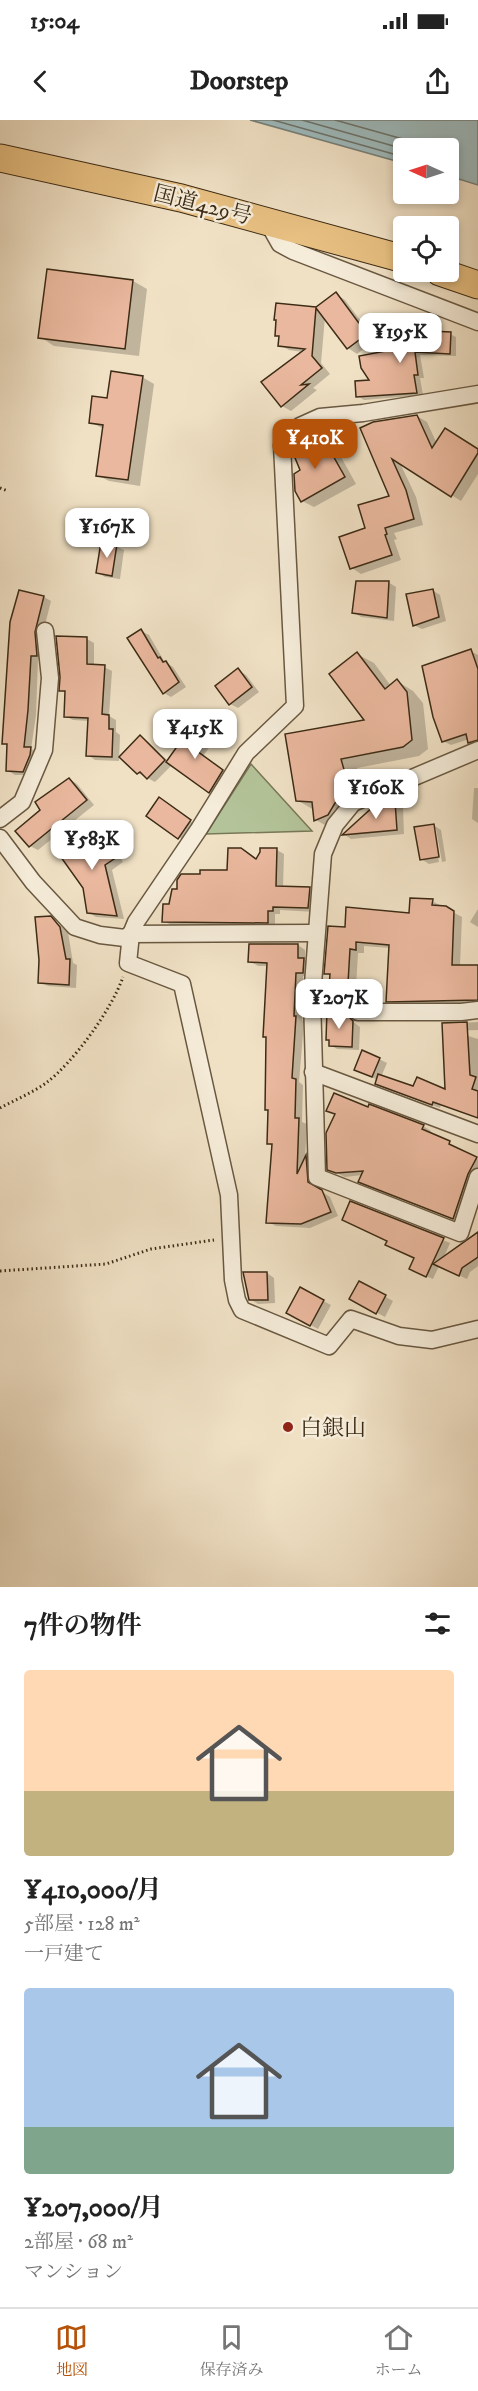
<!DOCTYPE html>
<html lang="ja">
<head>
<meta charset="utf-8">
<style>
  body { margin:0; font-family:"IM FELL DW Pica","Noto Serif JP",serif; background:#f2f2f2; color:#222; height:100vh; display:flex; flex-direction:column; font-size:22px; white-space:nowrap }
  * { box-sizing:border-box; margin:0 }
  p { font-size:20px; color:#767676 }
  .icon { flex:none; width:33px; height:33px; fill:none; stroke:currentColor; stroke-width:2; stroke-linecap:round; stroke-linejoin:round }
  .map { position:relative; height:1467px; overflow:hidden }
  .details { display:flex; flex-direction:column; background:#fff; flex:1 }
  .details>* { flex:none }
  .needle { width:39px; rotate:273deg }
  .controls { position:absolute; left:393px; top:18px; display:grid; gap:12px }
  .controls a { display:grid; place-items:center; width:66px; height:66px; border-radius:6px; background:#fff; box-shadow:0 3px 9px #0003; font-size:30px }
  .price { position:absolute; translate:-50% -51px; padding:0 14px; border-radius:12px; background:#fff; color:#222; font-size:20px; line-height:39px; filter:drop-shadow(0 2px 3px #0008) }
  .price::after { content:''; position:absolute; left:50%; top:36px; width:18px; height:14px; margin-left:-9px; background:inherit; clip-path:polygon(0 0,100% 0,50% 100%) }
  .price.active { background:#b45309; color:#fff }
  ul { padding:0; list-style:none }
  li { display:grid; align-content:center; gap:12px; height:318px; padding:0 24px }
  li span { display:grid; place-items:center; height:186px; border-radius:6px; color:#555 }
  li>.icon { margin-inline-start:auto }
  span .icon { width:108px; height:108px; fill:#fffc; stroke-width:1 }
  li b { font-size:26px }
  h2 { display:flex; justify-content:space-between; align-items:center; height:72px; padding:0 24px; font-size:26px }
  .status { display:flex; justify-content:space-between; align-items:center; height:42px; padding:0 30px; background:#fff; direction:ltr }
  .status svg { height:16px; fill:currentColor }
  header { display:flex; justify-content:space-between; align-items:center; height:78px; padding:0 24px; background:#fff; font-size:27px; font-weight:800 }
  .tabs { display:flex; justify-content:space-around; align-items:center; height:84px; border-top:2px solid #e0e0e0; background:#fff; font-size:16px; color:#767676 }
  .tabs a { display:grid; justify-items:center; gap:3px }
  .tabs .active { color:#b45309 }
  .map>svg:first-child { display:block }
  .green { fill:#b4c49a; stroke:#787858; stroke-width:1.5 }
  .water { fill:#9ebbbe; stroke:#77817a; stroke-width:1.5 }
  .shadow { fill:#0003 }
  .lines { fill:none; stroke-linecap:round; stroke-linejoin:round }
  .shore { stroke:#6d736a; stroke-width:1.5 }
  .building { fill:#eab89e; stroke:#3c2b15; stroke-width:1.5 }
  .minor-casing { stroke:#695841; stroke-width:19 }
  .trunk-casing { stroke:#3c2b15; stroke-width:29 }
  .path { stroke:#3c2b15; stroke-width:3; stroke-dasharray:1.5 3; stroke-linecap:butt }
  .minor { stroke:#f5ecd9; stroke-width:16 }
  .trunk { stroke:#e8c082; stroke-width:27 }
  .poi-dot { fill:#8f2418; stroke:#f5ecd9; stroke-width:2 }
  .labels { text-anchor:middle; stroke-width:5; stroke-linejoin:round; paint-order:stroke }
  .street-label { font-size:22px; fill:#3c2b15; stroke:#f5ecd9 }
  .poi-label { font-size:22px; fill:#3c2b15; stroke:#f5ecd9; text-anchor:start }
</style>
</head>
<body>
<div class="status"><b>15:04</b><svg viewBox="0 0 49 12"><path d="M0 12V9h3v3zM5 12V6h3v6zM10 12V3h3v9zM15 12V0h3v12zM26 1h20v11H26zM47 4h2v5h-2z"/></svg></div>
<header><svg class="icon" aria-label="back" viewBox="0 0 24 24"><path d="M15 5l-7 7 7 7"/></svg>Doorstep<svg class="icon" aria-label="share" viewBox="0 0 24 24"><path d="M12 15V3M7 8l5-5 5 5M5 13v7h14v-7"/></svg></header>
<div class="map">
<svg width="478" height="1467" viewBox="0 0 478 1467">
  <rect width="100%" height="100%" fill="#f0e1c5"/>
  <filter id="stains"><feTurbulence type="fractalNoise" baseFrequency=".00333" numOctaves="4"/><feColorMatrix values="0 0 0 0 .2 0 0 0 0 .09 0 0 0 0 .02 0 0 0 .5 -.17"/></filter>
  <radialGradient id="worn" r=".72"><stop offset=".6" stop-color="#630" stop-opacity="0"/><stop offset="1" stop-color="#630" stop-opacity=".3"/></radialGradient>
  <polygon class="green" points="251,644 312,711 206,714"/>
  <polygon class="water" points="250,0 478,0 478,65 449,56 448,28 404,28 403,43"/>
  <g class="shadow">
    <polygon points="133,161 147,169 139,236 54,226 40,217"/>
    <polygon points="336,174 345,180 375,220 357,234 348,228 325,197 321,243 330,254 313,268 317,270 291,291 282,286 303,232 289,230 280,225 280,217 277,215 277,185 317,189"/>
    <polygon points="429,210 434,213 450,214 456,217 456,236 420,235 424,258 420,258 423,275 364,280 358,276 403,229"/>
    <polygon points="142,257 154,264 140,366 109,361 97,355 104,309 90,302 108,280"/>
    <polygon points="417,296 427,302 437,324 478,330 478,354 461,381 400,343 416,377 423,405 394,413 397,419 394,420 401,440 361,454 352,448 366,409 391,377 362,309"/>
    <polygon points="323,320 335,326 356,364 314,387 302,381 302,350"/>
    <polygon points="116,426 124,430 120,459 105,457 98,453"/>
    <polygon points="388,462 396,467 394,501 361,497 353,492"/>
    <polygon points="432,470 440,475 446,501 422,509 414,505"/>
    <polygon points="20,472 44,477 51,481 42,517 44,540 38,539 36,595 31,629 38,633 31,655 15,655 7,650 8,625 4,623"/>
    <polygon points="141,511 149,515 164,541 173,547 186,567 171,577 164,573"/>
    <polygon points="87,519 94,523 94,546 104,547 112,551 109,596 116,600 116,612 120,615 119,641 95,640 88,635 89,601 73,600 65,596 66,573 61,570"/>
    <polygon points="470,531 478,535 478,623 469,619 451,625 443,621"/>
    <polygon points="357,534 374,543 391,566 397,561 413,571 423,583 428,629 419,636 357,648 365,680 332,709 316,700 314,690 297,680 367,601"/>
    <polygon points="238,550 246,555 259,572 238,588 230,584"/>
    <polygon points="201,611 214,621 203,636 230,655 217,676 172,645 155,662 138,653 140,617 147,621 168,641"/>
    <polygon points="69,659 77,664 94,685 38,730 30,726 42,690"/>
    <polygon points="474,668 478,668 478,703 472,699"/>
    <polygon points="395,683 403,687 404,714 351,719 345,715 375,687"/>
    <polygon points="167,684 197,706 186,722 179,717"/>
    <polygon points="433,705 441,710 446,741 442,742 436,709 433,709 439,742 429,744 421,739"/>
    <polygon points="97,709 105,714 123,742 112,750 124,799 96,797 88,792"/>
    <polygon points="277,730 284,734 283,768 309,769 317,773 315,792 280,790 280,794 275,794 275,806 171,805 164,801 171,785 228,752"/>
    <polygon points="432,781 462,797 460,846 478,847 478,884 396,885 388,881 390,828 364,826 364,833 358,833 356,867 349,867 349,874 339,873 331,868 331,856 326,853 346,809 411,795"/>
    <polygon points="478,789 478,807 470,802"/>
    <polygon points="50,798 68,812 73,843 77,845 76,868 48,866 40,862"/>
    <polygon points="298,825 305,830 305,840 312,844 311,857 303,856 302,900 304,902 299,962 303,965 302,1002 307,1004 305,1037 313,1041 316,1068 330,1077 338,1096 310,1108 276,1106 268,1102 273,1026 268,1023 269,991 267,989 268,846 258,846 250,841"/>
    <polygon points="341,893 360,907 359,930 337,929 330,925"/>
    <polygon points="478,902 478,910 452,911 478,919 478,998 441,985 440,988 384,968 377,963 378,960 364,954 379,939 387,943 381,957 414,968 447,971 443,904"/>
    <polygon points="328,990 369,990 423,1006 431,1011 429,1014 478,1039 478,1054 461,1102 367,1065 362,1055 345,1057 329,1049 336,995"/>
    <polygon points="351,1083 450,1123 443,1139 478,1114 478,1146 470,1152 467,1159 439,1146 433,1159 418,1153 416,1138 389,1121"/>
    <polygon points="267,1153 274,1158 275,1183 258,1184 250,1179"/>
    <polygon points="360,1163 393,1181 385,1197 351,1179"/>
    <polygon points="301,1169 331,1185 318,1209 288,1193"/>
  </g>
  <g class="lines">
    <g class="shore">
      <polyline points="273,0 404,37"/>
      <polyline points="302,0 404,29"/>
      <polyline points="335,0 410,21 420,28"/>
    </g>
  </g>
  <g class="building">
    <polygon points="47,149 133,160 125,229 38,218"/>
    <polygon points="336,172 367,214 347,229 316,188 312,236 322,248 301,265 309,264 281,287 261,262 305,229 278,226 279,216 275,216 276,200 274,200 276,183 316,187"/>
    <polygon points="429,208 429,211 451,212 450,234 415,232 418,255 414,255 417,273 356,277 355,261 369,260 361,248 359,236 402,228 400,211"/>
    <polygon points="111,251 143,256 128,360 96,356 103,305 89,303 92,276 107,278"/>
    <polygon points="417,295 432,328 445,308 478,329 478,333 451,377 392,339 406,370 414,399 385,408 387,414 385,415 392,435 350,449 339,417 365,408 358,385 389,376 360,308 373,302"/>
    <polygon points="323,318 345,357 301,382 295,371 294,354 300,350 293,333"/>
    <polygon points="101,422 117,424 112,456 96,453"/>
    <polygon points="356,461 389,461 387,498 352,493"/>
    <polygon points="433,469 439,497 413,506 406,474"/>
    <polygon points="19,470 44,476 35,512 37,536 31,536 28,590 24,627 31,627 30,635 23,652 6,651 7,624 2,624 10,502"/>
    <polygon points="141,509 158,538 160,537 163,542 166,541 179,562 163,574 127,518"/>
    <polygon points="56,516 87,517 87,544 105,545 102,594 109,595 109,609 113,609 112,637 86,636 88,598 64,597 65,571 59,571 60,557"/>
    <polygon points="471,529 478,549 478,620 468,623 466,614 442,622 433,597 422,546"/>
    <polygon points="357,532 385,569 397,559 407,572 412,620 403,627 341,639 350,671 335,683 328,695 314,701 312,682 296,681 285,614 364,600 329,554"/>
    <polygon points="238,548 252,567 229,585 215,566"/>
    <polygon points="193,604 208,615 197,631 223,650 209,673 166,642"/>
    <polygon points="140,615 165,640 147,659 140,652 137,654 119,637"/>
    <polygon points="69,658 87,680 29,727 15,711 40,690 35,682"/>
    <polygon points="159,677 191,700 178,719 146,696"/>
    <polygon points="395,681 397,710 342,715 375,685"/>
    <polygon points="434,704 439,737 420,740 414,707"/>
    <polygon points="97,708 117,737 105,745 117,796 87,793 83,768 58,733"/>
    <polygon points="228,728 241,728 256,739 260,732 260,728 277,728 276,766 310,767 308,788 273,787 273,791 268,791 268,803 162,802 163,784 169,784 172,769 177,769 177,760 181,754 200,754 200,750 227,750"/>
    <polygon points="410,778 433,779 432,785 446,786 454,791 452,845 478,845 478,880 386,882 389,825 356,822 356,830 350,829 348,863 341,863 341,870 329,869 330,854 324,854 328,806 345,807 346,787 409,793"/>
    <polygon points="51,796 60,807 66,839 70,839 69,865 38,863 39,840 35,797"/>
    <polygon points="249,824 298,824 298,838 304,838 303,853 296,853 294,896 296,896 292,958 296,959 295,998 299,998 297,1054 306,1035 308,1062 322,1070 331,1092 301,1104 266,1103 272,1024 267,1024 268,990 265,990 266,917 263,917 267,843 248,842"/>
    <polygon points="327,890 342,892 342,897 349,897 353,901 352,927 329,926 329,920 326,920"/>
    <polygon points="467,902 470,955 476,957 472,969 478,971 478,998 433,982 432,985 375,964 378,954 413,966 417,957 445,969 442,903"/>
    <polygon points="362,930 380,938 372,957 354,950"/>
    <polygon points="334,973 368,987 369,984 424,1005 422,1009 450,1021 449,1024 477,1037 468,1054 453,1099 358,1062 363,1051 336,1053 327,1050 326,1013 335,994 326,991"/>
    <polygon points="350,1081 444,1118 426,1157 409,1149 414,1138 385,1125 387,1121 342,1100"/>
    <polygon points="478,1112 478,1137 462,1148 459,1156 433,1144"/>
    <polygon points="243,1152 267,1152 268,1180 249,1180"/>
    <polygon points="359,1161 386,1175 376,1194 349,1179"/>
    <polygon points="300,1167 324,1180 310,1206 286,1193"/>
  </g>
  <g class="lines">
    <defs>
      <g id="minor">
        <polyline points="267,101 280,124 293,131 478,202"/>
        <polyline points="478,274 363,293 320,297 300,306 282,325 295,586 246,633 199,709 136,802 131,814 128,843 182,864 229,1075 233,1160 237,1180 242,1190 329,1226 351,1199 399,1216 432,1220 478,1209"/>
        <polyline points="478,630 353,683 335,705 323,734 312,877 317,1057 460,1113 478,1057"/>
        <polyline points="0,699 22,682 44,630 50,558 45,511"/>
        <polyline points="0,718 33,762 75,807 100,815 125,818 131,814 316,813"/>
        <polyline points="312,877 350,882 358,892 461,892 478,890"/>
        <polyline points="313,952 478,1014"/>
      </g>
      <g id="trunk">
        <polyline points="0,38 181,78 404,139"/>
        <polyline points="440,152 478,165"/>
      </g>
    </defs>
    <use href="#minor" class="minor-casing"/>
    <use href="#trunk" class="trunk-casing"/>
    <g class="path">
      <polyline points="0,368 8,371"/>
      <path d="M 0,988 C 15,980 32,973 46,963 C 73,943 112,889 123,857"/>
      <polyline points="0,1151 106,1144 151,1129 214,1120"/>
    </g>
    <use href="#minor" class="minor"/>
    <use href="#trunk" class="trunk"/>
  </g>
  <circle class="poi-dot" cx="288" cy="1307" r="6"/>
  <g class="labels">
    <g class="street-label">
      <text transform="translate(203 84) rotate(14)" y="8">国道429号</text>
    </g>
    <g class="poi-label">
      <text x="300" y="1315">白銀山</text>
    </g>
  </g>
  <rect width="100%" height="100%" filter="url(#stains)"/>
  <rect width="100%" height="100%" fill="url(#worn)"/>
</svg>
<div class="controls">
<a><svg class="needle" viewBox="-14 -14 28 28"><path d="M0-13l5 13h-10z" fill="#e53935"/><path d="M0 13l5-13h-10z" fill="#767676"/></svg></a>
<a><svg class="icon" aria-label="locate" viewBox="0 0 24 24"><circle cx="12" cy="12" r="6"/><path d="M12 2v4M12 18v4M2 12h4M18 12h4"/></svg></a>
</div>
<b class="price" style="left:400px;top:244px">¥195K</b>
<b class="price active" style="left:315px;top:350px">¥410K</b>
<b class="price" style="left:107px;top:439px">¥167K</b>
<b class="price" style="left:195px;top:640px">¥415K</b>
<b class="price" style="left:376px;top:700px">¥160K</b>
<b class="price" style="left:92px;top:751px">¥583K</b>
<b class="price" style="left:339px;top:910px">¥207K</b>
</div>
<section class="details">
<h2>7件の物件<svg class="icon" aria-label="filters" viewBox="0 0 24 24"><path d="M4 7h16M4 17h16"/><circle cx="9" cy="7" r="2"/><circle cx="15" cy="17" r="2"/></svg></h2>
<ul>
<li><span style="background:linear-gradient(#ffd9b3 65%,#c2b280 0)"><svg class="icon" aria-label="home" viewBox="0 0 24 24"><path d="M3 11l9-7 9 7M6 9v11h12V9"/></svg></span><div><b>¥410,000/月</b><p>5部屋 · 128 m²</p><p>一戸建て</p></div></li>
<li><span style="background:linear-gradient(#a9c7e8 75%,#7fa58c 0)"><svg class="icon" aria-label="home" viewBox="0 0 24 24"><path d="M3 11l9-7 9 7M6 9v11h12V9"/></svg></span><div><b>¥207,000/月</b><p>2部屋 · 68 m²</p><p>マンション</p></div></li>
</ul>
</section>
<nav class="tabs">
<a class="active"><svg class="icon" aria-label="map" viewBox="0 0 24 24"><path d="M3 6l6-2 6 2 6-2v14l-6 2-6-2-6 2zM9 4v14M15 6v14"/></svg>地図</a>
<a><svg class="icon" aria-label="saved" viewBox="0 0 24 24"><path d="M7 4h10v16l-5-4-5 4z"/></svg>保存済み</a>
<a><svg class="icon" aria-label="home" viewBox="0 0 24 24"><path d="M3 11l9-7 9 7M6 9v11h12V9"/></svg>ホーム</a>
</nav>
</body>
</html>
